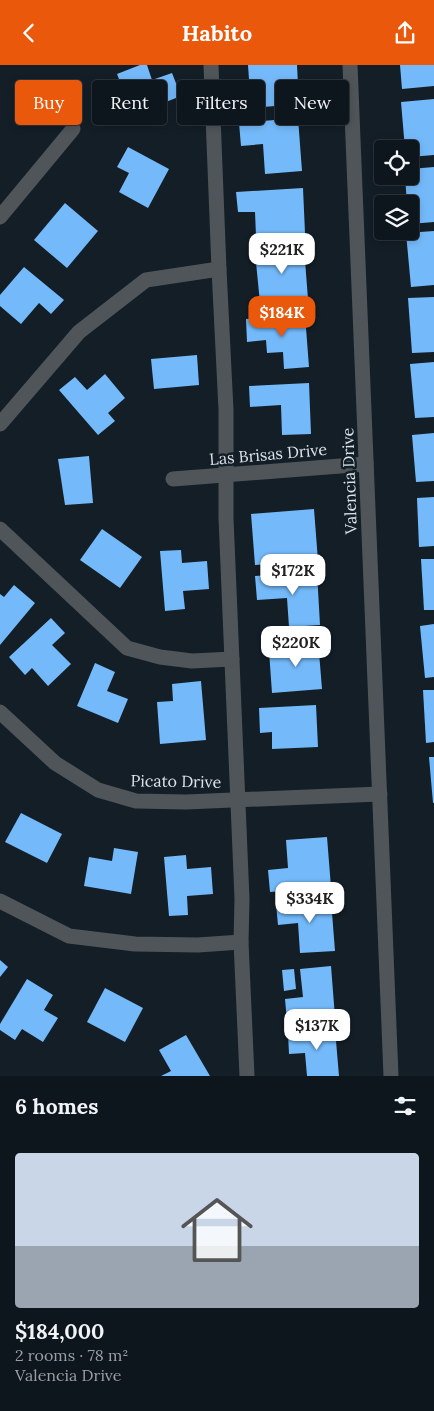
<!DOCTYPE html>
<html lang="en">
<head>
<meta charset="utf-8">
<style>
  body { margin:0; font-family:Lora,serif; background:#1c232a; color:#f1f3f6; height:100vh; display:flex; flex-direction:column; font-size:19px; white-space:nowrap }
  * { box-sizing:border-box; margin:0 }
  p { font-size:16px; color:#9b9fa4 }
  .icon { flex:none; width:28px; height:28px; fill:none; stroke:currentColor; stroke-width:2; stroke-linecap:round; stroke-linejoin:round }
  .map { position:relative; height:1011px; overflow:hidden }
  .side { display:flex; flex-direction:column; background:#0e161d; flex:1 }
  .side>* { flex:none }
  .top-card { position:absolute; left:15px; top:15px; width:405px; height:45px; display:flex; gap:10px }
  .tools { position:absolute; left:374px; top:75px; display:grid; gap:10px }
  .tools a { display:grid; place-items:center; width:45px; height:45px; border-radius:5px; background:#0e161d; box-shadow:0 2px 8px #0003,0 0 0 1px #2e353b; font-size:25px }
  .price { position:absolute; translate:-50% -42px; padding:0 11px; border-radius:10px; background:#fff; color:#222; font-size:16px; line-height:32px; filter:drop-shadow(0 1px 2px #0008) }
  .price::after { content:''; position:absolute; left:50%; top:30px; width:15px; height:11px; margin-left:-8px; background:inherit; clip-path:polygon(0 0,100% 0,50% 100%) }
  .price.active { background:#ea580c; color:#fff }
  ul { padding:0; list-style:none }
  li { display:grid; align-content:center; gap:10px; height:265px; padding:0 15px }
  li span { display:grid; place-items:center; height:155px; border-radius:5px; color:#555 }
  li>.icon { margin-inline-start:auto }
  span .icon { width:90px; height:90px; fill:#fffc; stroke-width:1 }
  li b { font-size:21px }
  h2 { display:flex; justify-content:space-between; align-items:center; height:60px; padding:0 15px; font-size:21px }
  .pill { padding:0 18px; border-radius:5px; background:#0e161d; box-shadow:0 2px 8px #0003,0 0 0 1px #2e353b; font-size:18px; line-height:45px }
  .pill.active { background:#ea580c; color:#fff }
  header { display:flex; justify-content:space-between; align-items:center; height:65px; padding:0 15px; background:#ea580c; color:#fff; font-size:22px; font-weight:700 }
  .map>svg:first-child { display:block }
  .building { fill:#74bafb }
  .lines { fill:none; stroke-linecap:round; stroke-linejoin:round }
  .minor { stroke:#50555a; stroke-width:15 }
  .labels { text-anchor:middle; stroke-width:5; stroke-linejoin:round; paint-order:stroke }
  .street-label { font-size:16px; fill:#dbe2e9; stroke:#131e27 }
</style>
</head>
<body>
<header><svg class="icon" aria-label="back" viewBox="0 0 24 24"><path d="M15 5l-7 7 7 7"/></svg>Habito<svg class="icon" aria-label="share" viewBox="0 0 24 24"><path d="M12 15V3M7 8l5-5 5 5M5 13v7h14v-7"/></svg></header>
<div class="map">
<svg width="434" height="1011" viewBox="0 0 434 1011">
  <rect width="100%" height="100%" fill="#131e27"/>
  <g class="building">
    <polygon points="140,0 147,0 152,15 172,8 181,31 133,50 117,9"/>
    <polygon points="248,0 297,0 299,39 251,43"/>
    <polygon points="400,0 434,0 434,21 402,24"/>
    <polygon points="434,34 434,90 410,92 410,84 405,84 401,37"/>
    <polygon points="298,53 302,106 265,109 263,79 241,81 239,58"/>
    <polygon points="128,82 169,104 148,143 119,127 129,108 117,102"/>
    <polygon points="434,102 434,157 410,159 410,139 407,139 405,111 410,111 410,104"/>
    <polygon points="303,123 305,168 256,171 255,147 238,147 236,127"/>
    <polygon points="65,138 98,166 67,203 34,175"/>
    <polygon points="434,166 434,220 411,222 406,168"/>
    <polygon points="304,183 308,234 260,238 255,187"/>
    <polygon points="24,202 64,235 51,249 39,238 21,259 0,241 0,230"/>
    <polygon points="434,232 434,287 412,288 408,233"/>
    <polygon points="305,250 309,302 284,304 283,287 267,288 266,275 247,277 246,254"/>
    <polygon points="197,290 199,320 154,324 151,294"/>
    <polygon points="434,297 434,352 415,353 410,299"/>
    <polygon points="105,309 125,333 108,348 115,356 98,370 59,325 75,312 87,325"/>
    <polygon points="309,318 311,369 282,370 281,340 250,342 249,321"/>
    <polygon points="434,368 434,416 416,417 412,370"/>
    <polygon points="89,391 93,438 65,440 58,394"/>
    <polygon points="434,432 434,481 419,482 417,433"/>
    <polygon points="314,444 318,496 255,500 251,449"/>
    <polygon points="102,464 142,492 120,523 80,495"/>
    <polygon points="181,485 182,498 207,496 209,524 183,526 185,544 165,546 160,486"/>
    <polygon points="421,494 434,494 434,545 424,545"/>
    <polygon points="317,507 320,560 289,562 287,533 257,535 255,511"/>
    <polygon points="14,520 35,538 0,580 0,529 4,532"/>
    <polygon points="51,553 65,568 52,580 71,599 48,621 32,603 25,610 9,592"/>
    <polygon points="434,559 434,612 425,613 420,561"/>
    <polygon points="318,575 322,624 272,628 269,586 286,585 285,578"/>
    <polygon points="95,598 115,607 107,626 128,634 118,658 77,641"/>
    <polygon points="201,616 206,675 160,679 157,637 173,636 172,619"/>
    <polygon points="423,625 434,625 434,677 426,678"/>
    <polygon points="316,640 318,682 272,684 272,667 260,668 259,643"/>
    <polygon points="429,692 434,692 434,738 433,738"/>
    <polygon points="21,748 62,769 47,798 5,777"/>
    <polygon points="327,772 331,822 270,827 268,805 288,803 286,775"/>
    <polygon points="114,783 138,787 131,829 84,821 89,792 112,796"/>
    <polygon points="186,790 187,804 211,802 213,829 187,831 188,850 169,851 164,792"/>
    <polygon points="331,835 335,886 300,888 298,858 278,860 276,839"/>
    <polygon points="0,895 8,902 0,912"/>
    <polygon points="331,901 335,952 287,956 285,934 303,932 300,904"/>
    <polygon points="294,904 296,924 284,926 282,905"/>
    <polygon points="27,914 53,930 44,945 58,953 43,977 22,964 15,975 0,965 0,959"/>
    <polygon points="105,923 143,943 125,977 87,957"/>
    <polygon points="335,964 339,1011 307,1011 305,988 289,989 288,968"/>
    <polygon points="186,970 210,1011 161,1011 171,1006 159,985"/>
  </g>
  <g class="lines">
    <g class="minor">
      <polyline points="211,0 219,204"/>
      <polyline points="350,0 391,1011"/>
      <polyline points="0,152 73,64"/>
      <polyline points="0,359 79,267 146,215 219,204 226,345 226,453 242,834 241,877 198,880 135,879 69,871 0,836"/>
      <polyline points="173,414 366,399"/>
      <polyline points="0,464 127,583 160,592 192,596 232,594"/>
      <polyline points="0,647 55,698 98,725 136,736 186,737 380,729"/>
      <polyline points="241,877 247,1011"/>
    </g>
  </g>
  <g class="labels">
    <g class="street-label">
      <text transform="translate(268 389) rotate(-5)" y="6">Las Brisas Drive</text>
      <text transform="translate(349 416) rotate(-92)" y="6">Valencia Drive</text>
      <text transform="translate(176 716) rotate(1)" y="6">Picato Drive</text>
    </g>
  </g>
</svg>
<div class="tools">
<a><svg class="icon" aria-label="locate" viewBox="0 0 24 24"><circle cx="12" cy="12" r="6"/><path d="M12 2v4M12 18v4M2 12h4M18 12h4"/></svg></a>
<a><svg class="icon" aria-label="layers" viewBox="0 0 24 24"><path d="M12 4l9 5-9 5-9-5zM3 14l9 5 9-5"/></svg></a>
</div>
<b class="price" style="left:282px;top:210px">$221K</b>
<b class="price active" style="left:282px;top:273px">$184K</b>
<b class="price" style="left:293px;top:531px">$172K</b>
<b class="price" style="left:296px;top:603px">$220K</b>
<b class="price" style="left:310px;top:859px">$334K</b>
<b class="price" style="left:317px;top:986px">$137K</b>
<div class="top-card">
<a class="pill active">Buy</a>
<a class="pill">Rent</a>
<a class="pill">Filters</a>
<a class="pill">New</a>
</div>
</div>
<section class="side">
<h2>6 homes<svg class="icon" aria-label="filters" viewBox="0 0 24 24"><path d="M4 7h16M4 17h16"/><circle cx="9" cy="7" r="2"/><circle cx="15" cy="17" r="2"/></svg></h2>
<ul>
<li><span style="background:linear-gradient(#c9d6e8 60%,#9aa5b1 0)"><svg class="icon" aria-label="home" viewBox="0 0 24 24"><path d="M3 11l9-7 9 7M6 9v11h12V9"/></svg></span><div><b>$184,000</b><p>2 rooms · 78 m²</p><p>Valencia Drive</p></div></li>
</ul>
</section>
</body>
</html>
